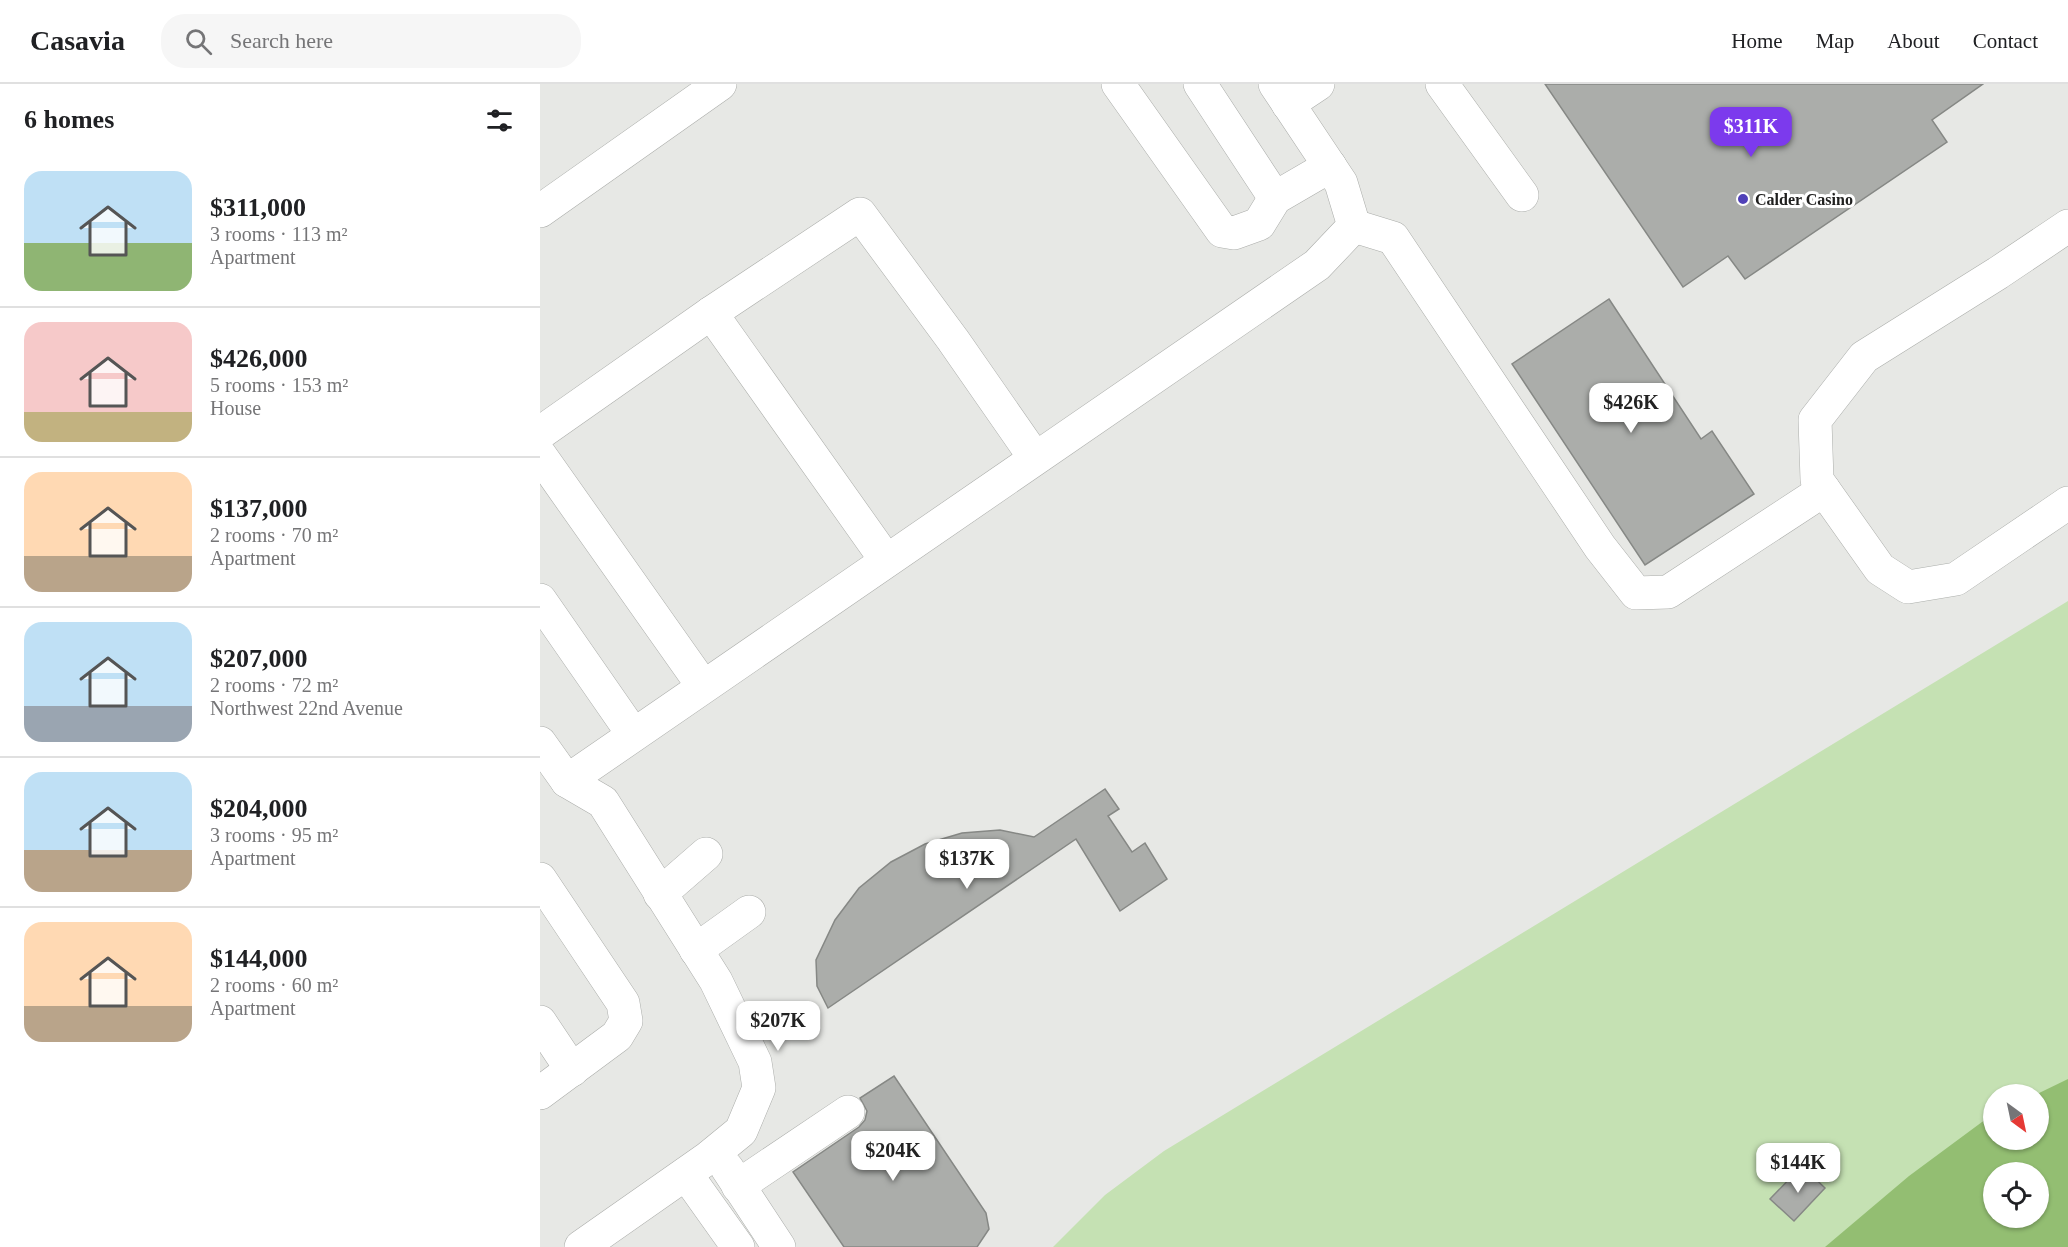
<!DOCTYPE html>
<html lang="en">
<head>
<meta charset="utf-8">
<style>
  body { margin:0; font-family:"Times New Roman",serif; background:#f6f6f6; color:#202124; height:100vh; display:flex; flex-direction:column; font-size:22px; white-space:nowrap }
  * { box-sizing:border-box; margin:0 }
  p { font-size:20px; color:#757577 }
  .icon { flex:none; width:33px; height:33px; fill:none; stroke:currentColor; stroke-width:2; stroke-linecap:round; stroke-linejoin:round }
  .map { position:relative; flex:1; overflow:hidden }
  .side { display:flex; flex-direction:column; background:#fff; width:540px }
  .side>* { flex:none }
  .needle { width:39px; rotate:147deg }
  .controls { position:absolute; left:1443px; top:1000px; display:grid; gap:12px }
  .controls a { display:grid; place-items:center; width:66px; height:66px; border-radius:50%; background:#fff; box-shadow:0 2px 4px #0004; font-size:30px }
  .price { position:absolute; translate:-50% -51px; padding:0 14px; border-radius:12px; background:#fff; color:#222; font-size:20px; line-height:39px; filter:drop-shadow(0 2px 3px #0008) }
  .price::after { content:''; position:absolute; left:50%; top:36px; width:18px; height:14px; margin-left:-9px; background:inherit; clip-path:polygon(0 0,100% 0,50% 100%) }
  .price.on { background:#7c3aed; color:#fff }
  ul { padding:0; list-style:none }
  li { display:flex; align-items:center; gap:18px; height:150px; padding:0 24px }
  li+li { border-top:2px solid #e0e0e0 }
  li span { display:grid; place-items:center; flex:none; width:168px; height:120px; border-radius:18px; color:#555 }
  li>.icon { margin-inline-start:auto }
  span .icon { width:72px; height:72px; fill:#fffc; stroke-width:1 }
  li b { font-size:26px }
  h2 { display:flex; justify-content:space-between; align-items:center; height:72px; padding:0 24px; font-size:26px }
  header { display:flex; align-items:center; gap:36px; box-sizing:border-box; height:84px; padding:0 30px; background:#fff; border-bottom:2px solid #e0e0e0 }
  header strong { font-size:28px }
  nav { display:flex; gap:33px; margin-inline-start:auto; font-size:21px }
  .search { width:420px; height:54px; background:#f6f6f6; display:flex; align-items:center; gap:15px; box-sizing:border-box; padding:0 21px; border-radius:24px; color:#757577; font-size:22px }
  main { display:flex; flex:1; min-height:0 }
  .map>svg:first-child { display:block }
  .green { fill:#c5e1b3; fill-rule:evenodd }
  .water { fill:#93be72; fill-rule:evenodd }
  .building { fill:#abadaa; stroke:#868885; stroke-width:1.5 }
  .lines { fill:none; stroke-linecap:round; stroke-linejoin:round }
  .minor-casing { stroke:#abadaa; stroke-width:34 }
  .minor { stroke:#fff; stroke-width:33 }
  .poi-dot { fill:#5041b8; stroke:#fff; stroke-width:2 }
  .labels { text-anchor:middle; stroke-width:6; stroke-linejoin:round; paint-order:stroke }
  .poi-label { font-size:16px; font-weight:bold; fill:#20201f; stroke:#fff; text-anchor:start }
</style>
</head>
<body>
<header>
<strong>Casavia</strong>
<div class="search"><svg class="icon" aria-label="search" viewBox="0 0 24 24"><circle cx="10" cy="10" r="6"/><path d="M15 15l6 6"/></svg>Search here</div>
<nav><a>Home</a><a>Map</a><a>About</a><a>Contact</a></nav>
</header>
<main>
<section class="side">
<h2>6 homes<svg class="icon" aria-label="filters" viewBox="0 0 24 24"><path d="M4 7h16M4 17h16"/><circle cx="9" cy="7" r="2"/><circle cx="15" cy="17" r="2"/></svg></h2>
<ul>
<li><span style="background:linear-gradient(#bfe0f5 60%,#8fb573 0)"><svg class="icon" aria-label="home" viewBox="0 0 24 24"><path d="M3 11l9-7 9 7M6 9v11h12V9"/></svg></span><div><b>$311,000</b><p>3 rooms · 113 m²</p><p>Apartment</p></div></li>
<li><span style="background:linear-gradient(#f6c9c9 75%,#c2b280 0)"><svg class="icon" aria-label="home" viewBox="0 0 24 24"><path d="M3 11l9-7 9 7M6 9v11h12V9"/></svg></span><div><b>$426,000</b><p>5 rooms · 153 m²</p><p>House</p></div></li>
<li><span style="background:linear-gradient(#ffd9b3 70%,#b9a48a 0)"><svg class="icon" aria-label="home" viewBox="0 0 24 24"><path d="M3 11l9-7 9 7M6 9v11h12V9"/></svg></span><div><b>$137,000</b><p>2 rooms · 70 m²</p><p>Apartment</p></div></li>
<li><span style="background:linear-gradient(#bfe0f5 70%,#9aa5b1 0)"><svg class="icon" aria-label="home" viewBox="0 0 24 24"><path d="M3 11l9-7 9 7M6 9v11h12V9"/></svg></span><div><b>$207,000</b><p>2 rooms · 72 m²</p><p>Northwest 22nd Avenue</p></div></li>
<li><span style="background:linear-gradient(#bfe0f5 65%,#b9a48a 0)"><svg class="icon" aria-label="home" viewBox="0 0 24 24"><path d="M3 11l9-7 9 7M6 9v11h12V9"/></svg></span><div><b>$204,000</b><p>3 rooms · 95 m²</p><p>Apartment</p></div></li>
<li><span style="background:linear-gradient(#ffd9b3 70%,#b9a48a 0)"><svg class="icon" aria-label="home" viewBox="0 0 24 24"><path d="M3 11l9-7 9 7M6 9v11h12V9"/></svg></span><div><b>$144,000</b><p>2 rooms · 60 m²</p><p>Apartment</p></div></li>
</ul>
</section>
<div class="map">
<svg width="1528" height="1163" viewBox="0 0 1528 1163">
  <rect width="100%" height="100%" fill="#e7e8e5"/>
  <path class="green" d="M 1528,517 L 1528,1163 L 513,1163 L 565,1111 L 624,1067 ZM 1454,1011 L 1498,1011 L 1498,1056 L 1454,1056 ZM 1454,1089 L 1498,1089 L 1498,1134 L 1454,1134 Z"/>
  <path class="water" d="M 1528,995 L 1528,1163 L 1285,1163 L 1369,1092 L 1442,1038 L 1453,1032 L 1454,1056 L 1498,1056 L 1498,1011 L 1495,1011 ZM 1454,1089 L 1498,1089 L 1498,1134 L 1454,1134 Z"/>
  <g class="building">
    <polygon points="1005,0 1443,0 1392,36 1407,58 1205,195 1188,172 1143,203"/>
    <polygon points="1069,215 1161,355 1172,347 1214,410 1105,481 972,280"/>
    <polygon points="565,705 579,725 568,732 592,768 605,759 627,795 580,827 536,755 288,924 277,902 276,876 295,836 319,804 351,778 385,760 422,749 460,746 494,753"/>
    <polygon points="354,992 446,1129 449,1145 437,1163 304,1163 253,1088 319,1043 325,1036 327,1027 320,1014"/>
    <polygon points="1262,1082 1285,1104 1254,1137 1230,1115"/>
  </g>
  <g class="lines">
    <defs>
      <g id="minor">
        <polyline points="578,0 682,147 694,149 719,140 735,114 790,82"/>
        <polyline points="660,0 735,114"/>
        <polyline points="902,0 982,111"/>
        <polyline points="748,20 778,0"/>
        <polyline points="0,127 180,0"/>
        <polyline points="814,142 853,154 1060,463 1096,509 1128,508 1284,406"/>
        <polyline points="1528,142 1458,189 1324,273 1275,336 1277,396 1340,485 1368,503 1416,495 1528,419"/>
        <polyline points="0,349 171,229"/>
        <polyline points="0,371 163,602"/>
        <polyline points="346,476 171,229 320,130 413,256 495,374"/>
        <polyline points="0,516 93,650"/>
        <polyline points="0,659 27,697 777,181 814,142 801,99 735,0"/>
        <polyline points="27,697 63,718 176,897 215,978 219,1004 201,1047 168,1074 41,1163"/>
        <polyline points="0,795 83,919 86,937 77,952 0,1009"/>
        <polyline points="120,810 166,770"/>
        <polyline points="156,866 209,828"/>
        <polyline points="0,938 32,986"/>
        <polyline points="187,1084 239,1163"/>
        <polyline points="146,1090 198,1163"/>
        <polyline points="198,1102 308,1028"/>
      </g>
    </defs>
    <use href="#minor" class="minor-casing"/>
    <use href="#minor" class="minor"/>
  </g>
  <circle class="poi-dot" cx="1203" cy="115" r="6"/>
  <g class="labels">
    <g class="poi-label">
      <text x="1215" y="121">Calder Casino</text>
    </g>
  </g>
</svg>
<div class="controls">
<a><svg class="needle" viewBox="-14 -14 28 28"><path d="M0-13l5 13h-10z" fill="#e53935"/><path d="M0 13l5-13h-10z" fill="#757577"/></svg></a>
<a><svg class="icon" aria-label="locate" viewBox="0 0 24 24"><circle cx="12" cy="12" r="6"/><path d="M12 2v4M12 18v4M2 12h4M18 12h4"/></svg></a>
</div>
<b class="price on" style="left:1211px;top:74px">$311K</b>
<b class="price" style="left:1091px;top:350px">$426K</b>
<b class="price" style="left:427px;top:806px">$137K</b>
<b class="price" style="left:238px;top:968px">$207K</b>
<b class="price" style="left:353px;top:1098px">$204K</b>
<b class="price" style="left:1258px;top:1110px">$144K</b>
</div>
</main>
</body>
</html>
